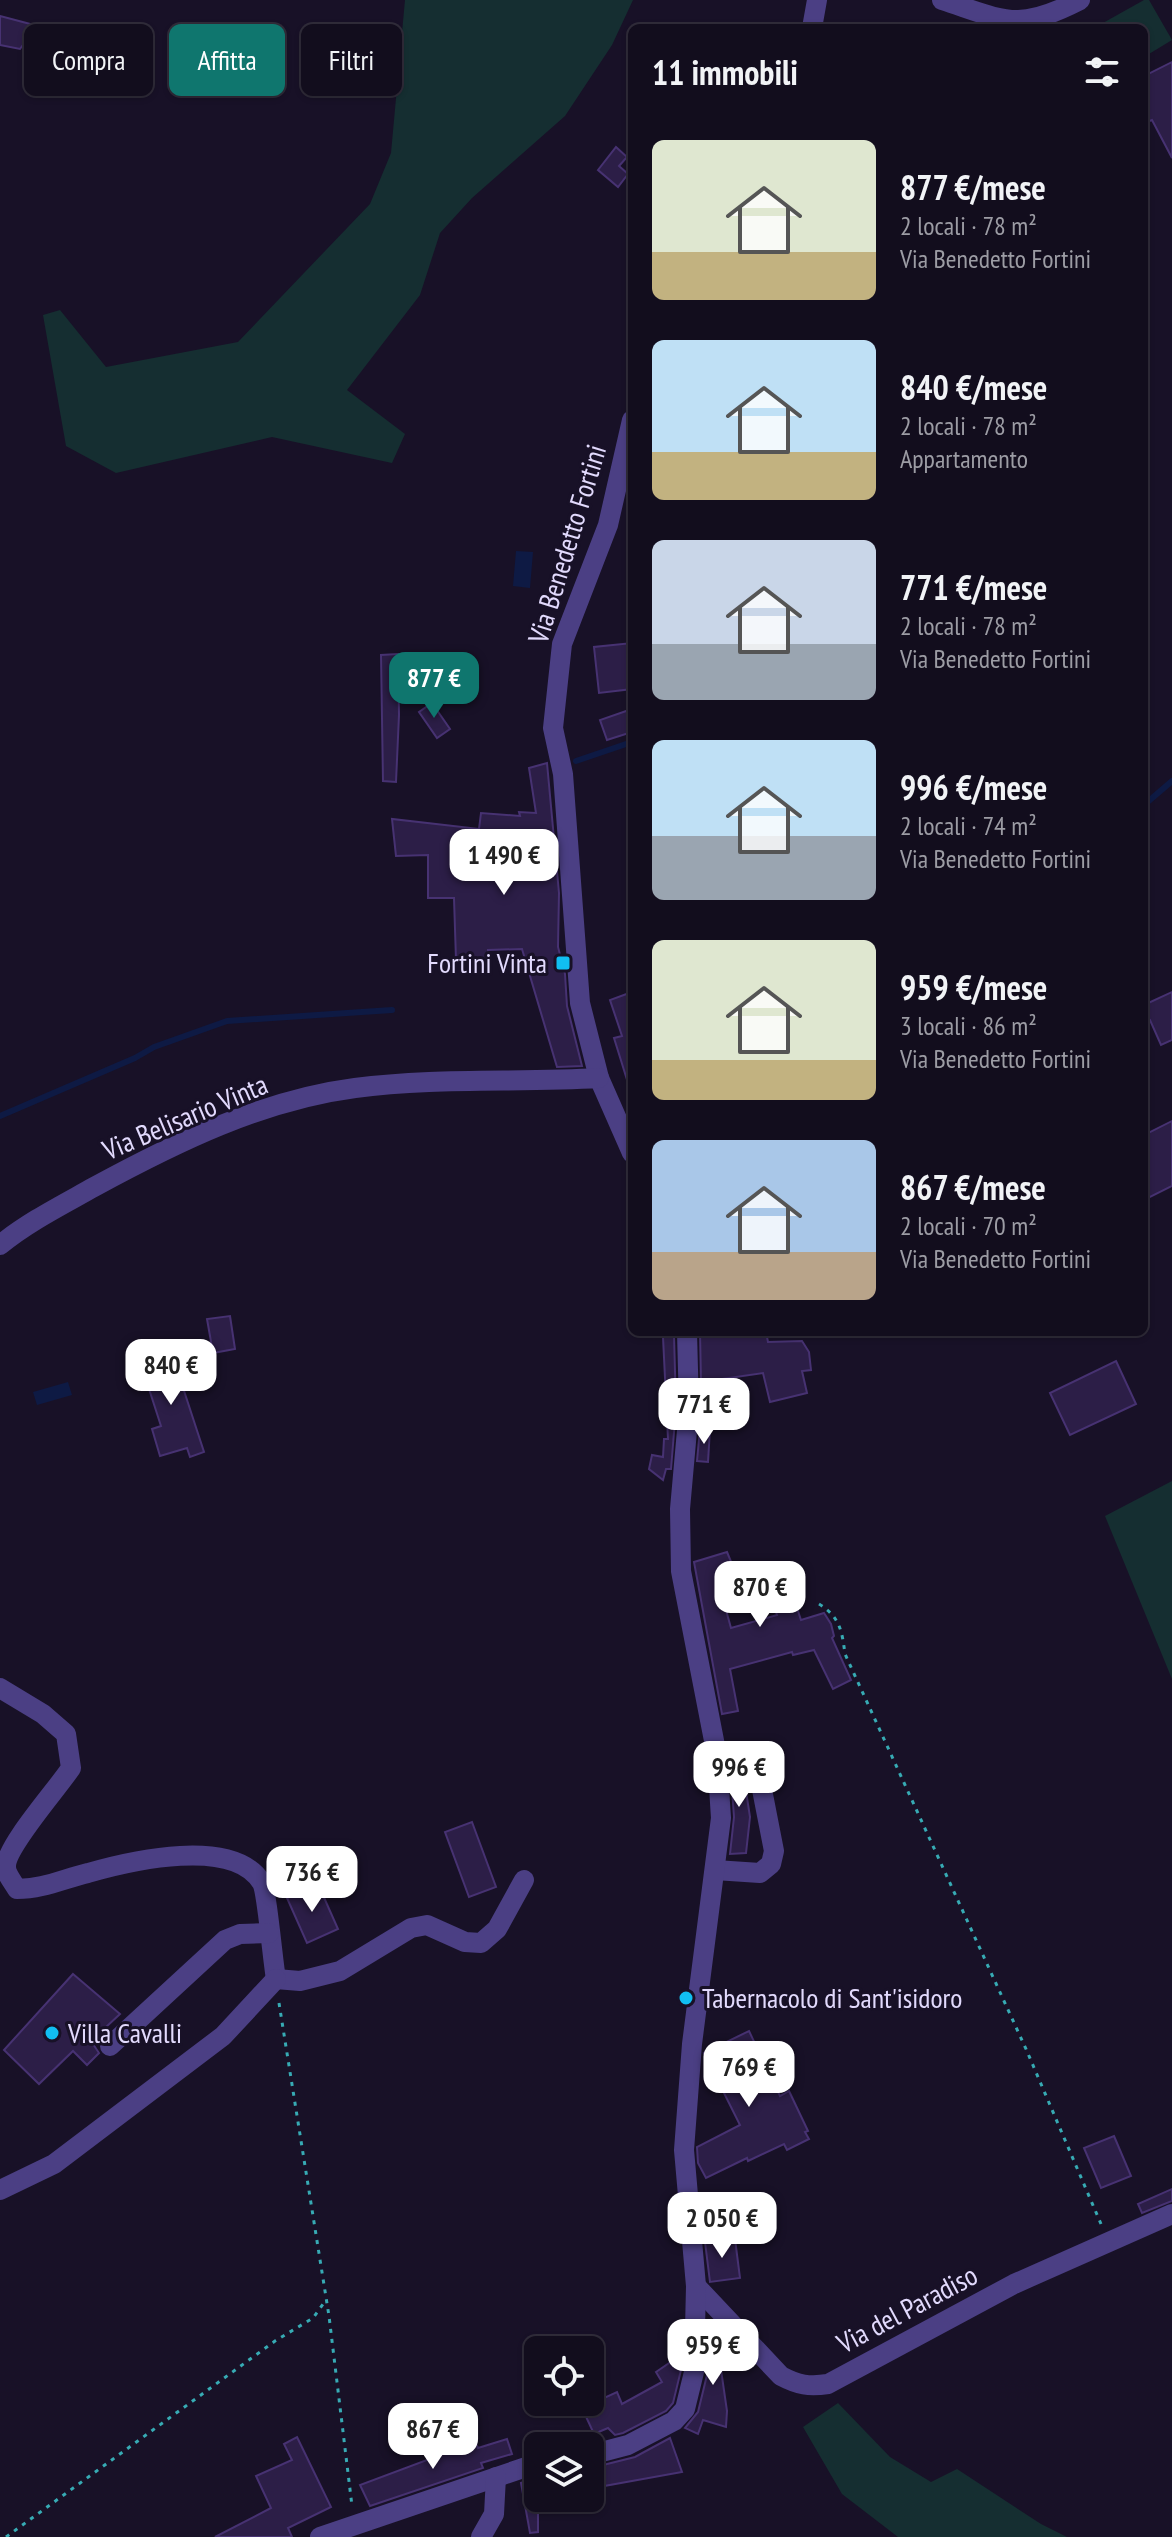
<!DOCTYPE html>
<html lang="it">
<head>
<meta charset="utf-8">
<style>
  body { margin:0; font-family:"PT Sans Narrow",sans-serif; background:#1b1626; color:#f1f3f6; height:100vh; display:flex; flex-direction:column; font-size:30px; white-space:nowrap }
  * { box-sizing:border-box; margin:0 }
  p { font-size:26px; color:#9c9ca4 }
  .icon { flex:none; width:44px; height:44px; fill:none; stroke:currentColor; stroke-width:2; stroke-linecap:round; stroke-linejoin:round }
  .map { position:relative; flex:1; overflow:hidden }
  .panel { position:absolute; left:628px; top:24px; width:520px; height:1312px; display:flex; flex-direction:column; background:#120d1d; border-radius:12px; box-shadow:0 2px 6px #0004,0 0 0 2px #312d3b }
  .panel>* { flex:none }
  .guide { position:absolute; left:24px; top:24px; width:484px; height:72px; display:flex; gap:16px }
  .controls { position:absolute; left:524px; top:2336px; display:grid; gap:16px }
  .controls a { display:grid; place-items:center; width:80px; height:80px; border-radius:12px; background:#120d1d; box-shadow:0 2px 6px #0004,0 0 0 2px #312d3b; font-size:40px }
  .price { position:absolute; translate:-50% -68px; padding:0 18px; border-radius:16px; background:#fff; color:#222; font-size:26px; line-height:52px; filter:drop-shadow(0 2px 4px #0008) }
  .price::after { content:''; position:absolute; left:50%; top:48px; width:24px; height:18px; margin-left:-12px; background:inherit; clip-path:polygon(0 0,100% 0,50% 100%) }
  .price.active { background:#0f766e; color:#fff }
  ul { padding:0; list-style:none }
  li { display:flex; align-items:center; gap:24px; height:200px; padding:0 24px }
  li span { display:grid; place-items:center; flex:none; width:224px; height:160px; border-radius:12px; color:#555 }
  li>.icon { margin-inline-start:auto }
  span .icon { width:96px; height:96px; fill:#fffc; stroke-width:1 }
  li b { font-size:34px }
  h2 { display:flex; justify-content:space-between; align-items:center; height:96px; padding:0 24px; font-size:34px }
  .pill { padding:0 28px; border-radius:12px; background:#120d1d; box-shadow:0 2px 6px #0004,0 0 0 2px #312d3b; font-size:28px; line-height:72px }
  .pill.active { background:#0f766e; color:#fff }
  .map>svg:first-child { display:block }
  .green { fill:#152e31 }
  .water { fill:#0e1a44 }
  .lines { fill:none; stroke-linecap:round; stroke-linejoin:round }
  .stream { stroke:#0e1a44; stroke-width:6 }
  .building { fill:#2c1e47; stroke:#473272; stroke-width:2 }
  .path { stroke:#37abb4; stroke-width:3; stroke-dasharray:4 6; stroke-linecap:butt }
  .minor { stroke:#4b3f84; stroke-width:20 }
  .poi-dot { fill:#11bef2; stroke:#181127; stroke-width:3 }
  .labels { text-anchor:middle; stroke-width:6; stroke-linejoin:round; paint-order:stroke }
  .street-label { font-size:28px; fill:#e2dafd; stroke:#181127 }
  .poi-label { font-size:28px; fill:#e2dafd; stroke:#181127; text-anchor:start }
</style>
</head>
<body>
<div class="map">
<svg width="1172" height="2537" viewBox="0 0 1172 2537">
  <rect width="100%" height="100%" fill="#181127"/>
  <g class="green">
    <polygon points="405,0 633,0 612,45 565,116 472,198 440,233 420,295 347,390 405,434 392,463 272,437 116,473 66,446 43,315 60,310 106,367 238,342 370,204 391,153"/>
    <polygon points="1144,0 1149,0 1172,40 1144,57 1144,28 1094,28"/>
    <polygon points="1172,1481 1172,1679 1105,1516"/>
    <polygon points="838,2403 890,2457 931,2482 957,2469 1041,2524 1067,2537 898,2537 842,2494 803,2427"/>
  </g>
  <g class="water">
    <polygon points="516,551 533,552 530,588 513,586"/>
    <polygon points="68,1382 72,1395 37,1405 33,1392"/>
  </g>
  <g class="lines">
    <g class="stream">
      <polyline points="576,761 632,742"/>
      <polyline points="1144,805 1172,781"/>
      <polyline points="0,1116 135,1058 154,1047 227,1021 392,1010"/>
    </g>
  </g>
  <g class="building">
    <polygon points="0,16 53,30 56,25 74,38 58,60 28,38 20,49 0,45"/>
    <polygon points="1172,62 1172,158 1152,120 1144,123 1144,76"/>
    <polygon points="616,147 627,157 619,166 628,174 618,187 598,170"/>
    <polygon points="632,643 632,689 599,693 594,647"/>
    <polygon points="398,654 399,715 396,782 383,781 381,655"/>
    <polygon points="432,703 450,729 437,738 419,712"/>
    <polygon points="632,709 632,732 607,740 600,720"/>
    <polygon points="547,763 559,893 558,947 565,974 567,1006 582,1066 557,1067 522,949 488,950 488,959 456,960 454,898 428,898 428,855 396,856 392,819 479,829 481,813 520,816 519,812 536,813 529,768"/>
    <polygon points="632,992 632,1083 628,1083 614,1038 622,1036 610,1000"/>
    <polygon points="1172,992 1172,1040 1161,1045 1150,1020 1144,1023 1144,1005"/>
    <polygon points="1172,1121 1172,1186 1144,1200 1144,1135"/>
    <polygon points="230,1316 235,1349 213,1353 207,1319"/>
    <polygon points="700,1332 766,1332 768,1342 802,1341 809,1352 811,1370 802,1371 807,1393 770,1402 763,1373 701,1382"/>
    <polygon points="674,1335 676,1408 671,1469 666,1469 663,1480 649,1469 652,1455 663,1457 664,1439 668,1439 663,1337"/>
    <polygon points="171,1351 204,1452 190,1457 187,1448 160,1456 152,1429 161,1426 140,1361"/>
    <polygon points="1116,1361 1136,1404 1070,1435 1050,1393"/>
    <polygon points="700,1429 710,1429 708,1462 697,1461"/>
    <polygon points="727,1552 734,1569 744,1566 745,1582 721,1592 731,1628 777,1615 764,1579 785,1572 801,1620 824,1613 831,1624 834,1636 832,1638 851,1680 833,1689 814,1650 793,1655 792,1652 730,1669 738,1711 722,1714 694,1562"/>
    <polygon points="741,1759 750,1817 746,1853 730,1854 734,1817 730,1761"/>
    <polygon points="472,1822 496,1887 469,1897 445,1832"/>
    <polygon points="318,1884 338,1929 307,1943 287,1898"/>
    <polygon points="73,1974 120,2014 91,2041 99,2053 87,2065 73,2051 39,2084 4,2050"/>
    <polygon points="749,2031 780,2096 789,2091 808,2131 805,2132 809,2139 787,2150 784,2144 748,2161 747,2158 706,2178 698,2163 697,2147 740,2125 704,2053"/>
    <polygon points="1114,2136 1131,2176 1101,2188 1084,2148"/>
    <polygon points="1172,2189 1172,2201 1142,2213 1138,2204"/>
    <polygon points="735,2239 740,2278 710,2282 705,2242"/>
    <polygon points="724,2335 739,2350 719,2356 727,2411 726,2427 703,2420 698,2434 685,2428 698,2412 707,2375 708,2340"/>
    <polygon points="681,2355 681,2370 673,2403 666,2411 623,2433 615,2435 608,2428 594,2434 582,2408 617,2392 622,2404 662,2382 656,2372"/>
    <polygon points="297,2437 331,2507 288,2528 292,2537 215,2537 271,2508 256,2476 292,2460 284,2444"/>
    <polygon points="670,2438 682,2472 593,2488 591,2468 635,2457"/>
    <polygon points="507,2439 512,2454 481,2463 483,2468 370,2506 360,2485 475,2442 478,2448"/>
    <polygon points="538,2477 538,2532 530,2533 521,2483"/>
  </g>
  <g class="lines">
    <g class="path">
      <path d="M 819,1604 C 840,1617 842,1631 845,1654 L 1026,2049 L 1101,2224"/>
      <polyline points="279,2003 329,2316 352,2506"/>
      <polyline points="6,2537 275,2341 313,2318 326,2300"/>
    </g>
    <g class="minor">
      <path d="M 942,0 C 1006,21 1017,32 1080,0"/>
      <polyline points="812,28 817,0"/>
      <polyline points="632,420 608,525 562,644 553,728 563,774 580,1003 599,1078 632,1153"/>
      <path d="M 0,1245 C 28,1222 62,1205 94,1187 C 175,1143 262,1100 355,1088 C 436,1077 518,1083 599,1078"/>
      <path d="M 0,1688 L 43,1714 L 66,1734 L 71,1768 C 58,1788 5,1847 6,1867 C 6,1874 13,1882 17,1889 C 43,1889 63,1879 88,1873 C 130,1861 234,1836 262,1883 C 267,1892 273,1963 276,1979"/>
      <polyline points="715,1870 760,1873 771,1864 774,1851 758,1769"/>
      <polyline points="276,1979 300,1981 340,1971 411,1928 427,1925 465,1942 481,1943 497,1929 524,1880"/>
      <polyline points="110,2046 225,1940 240,1934 269,1933"/>
      <polyline points="0,2190 54,2164 223,2036 276,1979"/>
      <path d="M 696,2286 L 781,2376 C 798,2385 809,2387 828,2384 L 1014,2284 L 1172,2214"/>
      <polyline points="590,2455 628,2445 674,2421 685,2409 694,2372 696,2286 684,2150 692,2044 721,1818 717,1756 681,1571 680,1509 689,1408 687,1332"/>
      <polyline points="320,2537 538,2463"/>
      <polyline points="481,2537 494,2514 496,2477"/>
    </g>
  </g>
  <g class="poi-dot">
    <rect x="555" y="955" width="16" height="16" rx="4"/>
    <circle cx="686" cy="1998" r="8"/>
    <circle cx="52" cy="2033" r="8"/>
  </g>
  <g class="labels">
    <g class="street-label">
      <text transform="translate(567 544) rotate(-73)" y="10">Via Benedetto Fortini</text>
      <text transform="translate(185 1117) rotate(-23)" y="10">Via Belisario Vinta</text>
      <text transform="translate(907 2309) rotate(-28)" y="10">Via del Paradiso</text>
    </g>
    <g class="poi-label">
      <text x="547" y="973" text-anchor="end">Fortini Vinta</text>
      <text x="702" y="2008">Tabernacolo di Sant'isidoro</text>
      <text x="68" y="2043">Villa Cavalli</text>
    </g>
  </g>
</svg>
<div class="controls">
<a><svg class="icon" aria-label="locate" viewBox="0 0 24 24"><circle cx="12" cy="12" r="6"/><path d="M12 2v4M12 18v4M2 12h4M18 12h4"/></svg></a>
<a><svg class="icon" aria-label="layers" viewBox="0 0 24 24"><path d="M12 4l9 5-9 5-9-5zM3 14l9 5 9-5"/></svg></a>
</div>
<b class="price active" style="left:434px;top:720px">877 €</b>
<b class="price" style="left:504px;top:897px">1 490 €</b>
<b class="price" style="left:171px;top:1407px">840 €</b>
<b class="price" style="left:704px;top:1446px">771 €</b>
<b class="price" style="left:760px;top:1629px">870 €</b>
<b class="price" style="left:739px;top:1809px">996 €</b>
<b class="price" style="left:312px;top:1914px">736 €</b>
<b class="price" style="left:749px;top:2109px">769 €</b>
<b class="price" style="left:722px;top:2260px">2 050 €</b>
<b class="price" style="left:713px;top:2387px">959 €</b>
<b class="price" style="left:433px;top:2471px">867 €</b>
<div class="guide">
<a class="pill">Compra</a>
<a class="pill active">Affitta</a>
<a class="pill">Filtri</a>
</div>
<section class="panel">
<h2>11 immobili<svg class="icon" aria-label="filters" viewBox="0 0 24 24"><path d="M4 7h16M4 17h16"/><circle cx="9" cy="7" r="2"/><circle cx="15" cy="17" r="2"/></svg></h2>
<ul>
<li><span style="background:linear-gradient(#dfe7d0 70%,#c2b280 0)"><svg class="icon" aria-label="home" viewBox="0 0 24 24"><path d="M3 11l9-7 9 7M6 9v11h12V9"/></svg></span><div><b>877 €/mese</b><p>2 locali · 78 m²</p><p>Via Benedetto Fortini</p></div></li>
<li><span style="background:linear-gradient(#bfe0f5 70%,#c2b280 0)"><svg class="icon" aria-label="home" viewBox="0 0 24 24"><path d="M3 11l9-7 9 7M6 9v11h12V9"/></svg></span><div><b>840 €/mese</b><p>2 locali · 78 m²</p><p>Appartamento</p></div></li>
<li><span style="background:linear-gradient(#c9d6e8 65%,#9aa5b1 0)"><svg class="icon" aria-label="home" viewBox="0 0 24 24"><path d="M3 11l9-7 9 7M6 9v11h12V9"/></svg></span><div><b>771 €/mese</b><p>2 locali · 78 m²</p><p>Via Benedetto Fortini</p></div></li>
<li><span style="background:linear-gradient(#bfe0f5 60%,#9aa5b1 0)"><svg class="icon" aria-label="home" viewBox="0 0 24 24"><path d="M3 11l9-7 9 7M6 9v11h12V9"/></svg></span><div><b>996 €/mese</b><p>2 locali · 74 m²</p><p>Via Benedetto Fortini</p></div></li>
<li><span style="background:linear-gradient(#dfe7d0 75%,#c2b280 0)"><svg class="icon" aria-label="home" viewBox="0 0 24 24"><path d="M3 11l9-7 9 7M6 9v11h12V9"/></svg></span><div><b>959 €/mese</b><p>3 locali · 86 m²</p><p>Via Benedetto Fortini</p></div></li>
<li><span style="background:linear-gradient(#a9c7e8 70%,#b9a48a 0)"><svg class="icon" aria-label="home" viewBox="0 0 24 24"><path d="M3 11l9-7 9 7M6 9v11h12V9"/></svg></span><div><b>867 €/mese</b><p>2 locali · 70 m²</p><p>Via Benedetto Fortini</p></div></li>
</ul>
</section>
</div>
</body>
</html>
